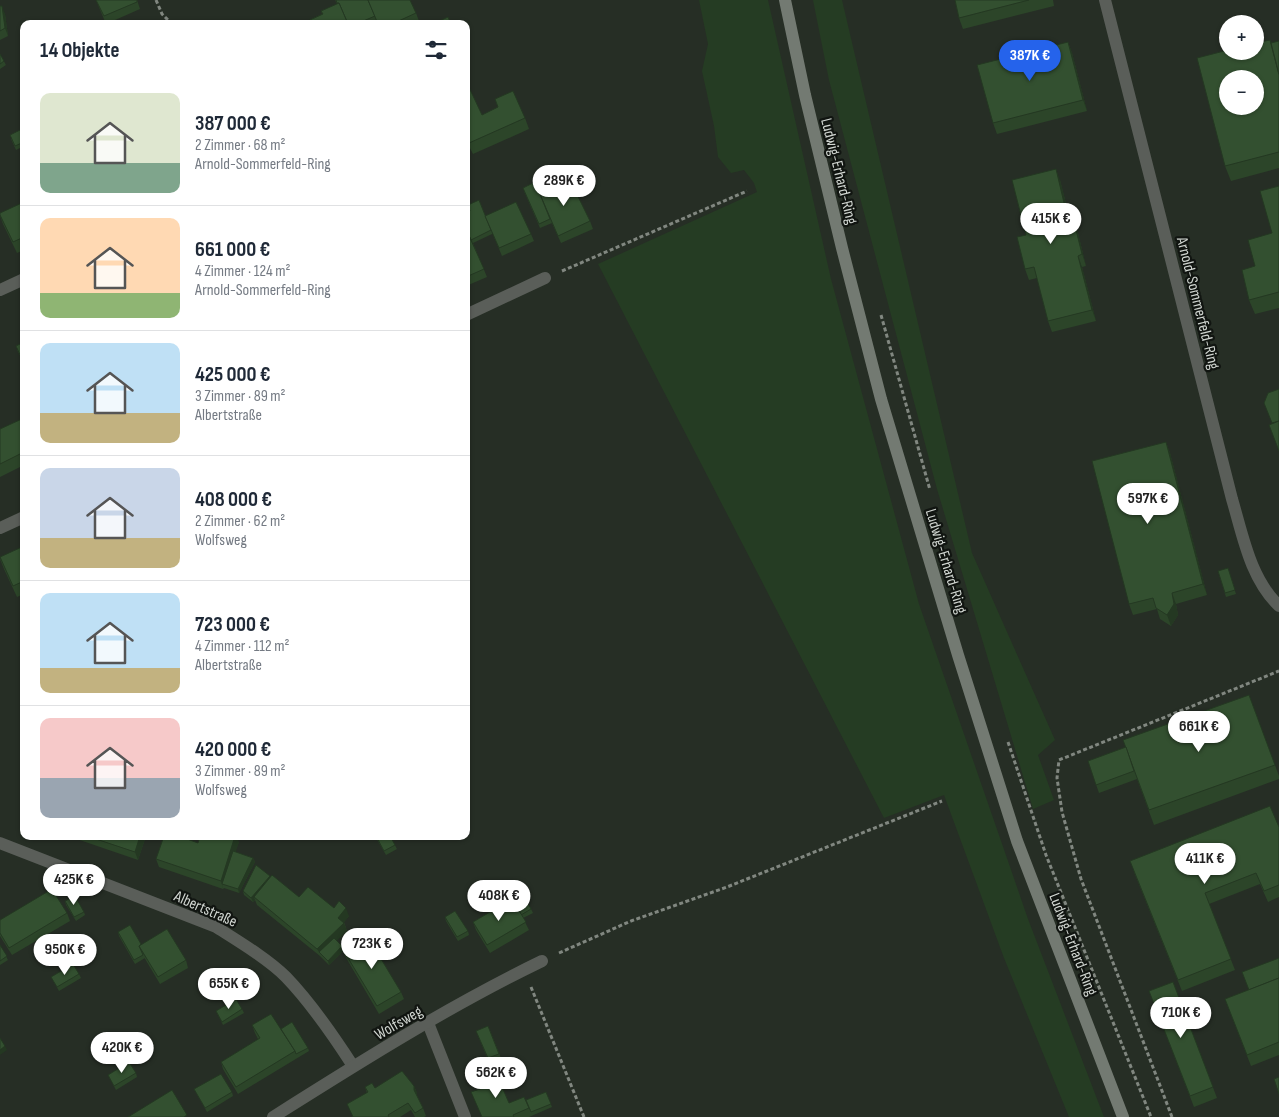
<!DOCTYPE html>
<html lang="de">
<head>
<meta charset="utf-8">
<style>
  body { margin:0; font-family:"Sofia Sans Condensed",sans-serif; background:#f6f6f7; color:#1f2937; height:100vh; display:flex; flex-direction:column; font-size:19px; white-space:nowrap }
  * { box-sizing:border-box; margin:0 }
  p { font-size:16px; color:#747a83 }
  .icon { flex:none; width:28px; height:28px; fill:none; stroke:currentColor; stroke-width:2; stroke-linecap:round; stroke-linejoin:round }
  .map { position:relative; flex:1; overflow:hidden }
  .panel { position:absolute; left:20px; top:20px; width:450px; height:820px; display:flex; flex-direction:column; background:#fff; border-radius:10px; box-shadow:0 1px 4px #0004 }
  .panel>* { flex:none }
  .controls { position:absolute; left:1219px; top:15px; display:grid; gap:10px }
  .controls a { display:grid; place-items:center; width:45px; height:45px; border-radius:50%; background:#fff; box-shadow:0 1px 4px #0004; font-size:25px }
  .price { position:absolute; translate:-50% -42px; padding:0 11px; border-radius:18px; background:#fff; color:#222; font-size:16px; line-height:32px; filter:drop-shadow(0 1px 2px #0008) }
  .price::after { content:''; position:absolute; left:50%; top:30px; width:15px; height:11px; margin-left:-8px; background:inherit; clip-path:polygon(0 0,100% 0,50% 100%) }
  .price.selected { background:#2563eb; color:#fff }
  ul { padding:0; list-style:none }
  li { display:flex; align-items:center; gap:15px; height:125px; padding:0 20px }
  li+li { border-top:1px solid #e0e1e3 }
  li span { display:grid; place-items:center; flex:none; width:140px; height:100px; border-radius:10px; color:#555 }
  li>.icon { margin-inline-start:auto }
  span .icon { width:60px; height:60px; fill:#fffc; stroke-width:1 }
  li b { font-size:21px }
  h2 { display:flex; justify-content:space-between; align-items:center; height:60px; padding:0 20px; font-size:21px }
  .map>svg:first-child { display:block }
  .green { fill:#253c23 }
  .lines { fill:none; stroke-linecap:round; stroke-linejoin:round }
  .path { stroke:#818780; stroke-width:3; stroke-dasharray:4 2.5; stroke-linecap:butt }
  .minor { stroke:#5a5e59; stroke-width:12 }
  .secondary { stroke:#737a72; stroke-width:12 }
  .wall { fill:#2c4529 }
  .shaded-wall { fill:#243822 }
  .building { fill:#335030; stroke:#243822; fill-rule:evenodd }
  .labels { text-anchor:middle; stroke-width:4.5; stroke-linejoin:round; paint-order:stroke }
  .street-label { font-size:16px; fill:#d1d6d1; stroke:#111511 }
</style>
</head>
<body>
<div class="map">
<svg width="1279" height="1117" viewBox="0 0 1279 1117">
  <rect width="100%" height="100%" fill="#262e25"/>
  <g class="green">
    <polygon points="699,0 768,0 831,279 919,604 1028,919 1104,1117 1069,1117 1004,958 944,795 884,818 598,264 757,192 754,183 744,170 731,173 718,157 714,126 702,71 708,44"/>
    <polygon points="813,0 842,0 972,553 1055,740 1038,755 1054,800 1033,809 937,489 829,80"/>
  </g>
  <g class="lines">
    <g class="path">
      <polyline points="156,0 162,14 172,24"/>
      <polyline points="562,271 747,191"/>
      <polyline points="881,315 930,490"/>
      <polyline points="1008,742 1046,855 1151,1117"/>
      <polyline points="559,953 631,921 727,887 942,801"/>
      <polyline points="531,987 584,1117"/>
      <polyline points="1172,1117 1081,879 1062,812 1057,778 1059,760 1279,671"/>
    </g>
    <g class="minor">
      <path d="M 1105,0 L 1232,499 C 1243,536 1250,578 1279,606"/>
      <polyline points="0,290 24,279"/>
      <polyline points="466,315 545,278"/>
      <polyline points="0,528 24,517"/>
      <path d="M 0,843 L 216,927 C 238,941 268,959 286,977 C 312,1004 333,1035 353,1066"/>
      <polyline points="428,1023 465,1117"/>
      <path d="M 273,1117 C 360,1062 449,1006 542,961"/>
    </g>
    <polyline class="secondary" points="785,0 805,95 842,248 881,399 958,655 1017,841 1123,1117"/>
  </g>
  <g class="wall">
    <polygon points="96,0 137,0 140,9 106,24"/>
    <polygon points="335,0 416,13 419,21 412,24 378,24 376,20 368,24 301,24 322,14 321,11 337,4"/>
    <polygon points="955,0 1053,0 1054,6 963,29 959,18"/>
    <polygon points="0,6 5,14 8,36 0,40"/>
    <polygon points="1279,41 1279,168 1231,181 1225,166 1271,43"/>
    <polygon points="1068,42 1072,53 1087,111 997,134 993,123"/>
    <polygon points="0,54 6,65 0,69"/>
    <polygon points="466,81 482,115 498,108 495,99 525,118 529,129 473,154 466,140"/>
    <polygon points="24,128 24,146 16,150 11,139"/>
    <polygon points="1060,180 1071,223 1074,222 1078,233 1086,266 1082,267 1096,321 1052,332 1048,321 1037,278 1029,280 1025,269 1026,235"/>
    <polygon points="1279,186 1279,308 1255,314 1249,300 1255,266 1272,233"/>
    <polygon points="524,191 539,192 590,221 593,229 561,243 551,221 552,223 540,228"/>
    <polygon points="24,202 24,250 17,253 3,224 0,216"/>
    <polygon points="466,212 485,216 531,234 534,241 502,256 492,232 492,234 473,243 487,277 466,286"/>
    <polygon points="24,342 24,361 23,361 17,350"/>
    <polygon points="24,418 24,465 0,477 0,429"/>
    <polygon points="1166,442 1170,453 1207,595 1176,604 1178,615 1171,626 1160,619 1157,609 1133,615 1129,604"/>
    <polygon points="24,546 24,594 17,597 4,569 0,559"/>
    <polygon points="1228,568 1236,594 1226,597 1218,571"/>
    <polygon points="1249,695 1279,776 1279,779 1154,825 1137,779 1099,793 1088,761 1126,747"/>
    <polygon points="1279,827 1279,897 1268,902 1260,884 1209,904 1235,970 1182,991 1134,872"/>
    <polygon points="68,836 146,836 138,860"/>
    <polygon points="375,836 390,836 397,849 386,855"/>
    <polygon points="239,842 235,852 253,858 255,862 239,893 224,888 223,889 159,867 156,859 198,843"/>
    <polygon points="270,877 299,897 334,908 349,916 344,922 347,931 336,941 343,948 401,992 404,999 379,1014 345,956 343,951 329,965 320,956 257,905 255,900 253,902 244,895 243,891"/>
    <polygon points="502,896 531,909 533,913 523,918 529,930 490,953 476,930 473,922 505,903"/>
    <polygon points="65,901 84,912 85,915 76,921 66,905"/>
    <polygon points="67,913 70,921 12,955 0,936 0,920"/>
    <polygon points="445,917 468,931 469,935 458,941 446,921"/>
    <polygon points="118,932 141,944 186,960 188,968 160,984 144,957 145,958 135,964 119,936"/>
    <polygon points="0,945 8,960 0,965"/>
    <polygon points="1279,958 1279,1055 1251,1066 1225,999 1249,990"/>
    <polygon points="79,974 81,978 59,991 51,977"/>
    <polygon points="1173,982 1217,1098 1194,1107 1149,991"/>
    <polygon points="242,1009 244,1013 223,1025 216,1011"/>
    <polygon points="252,1025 281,1030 308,1048 309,1051 238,1094 223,1069 221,1062 258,1039 255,1033"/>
    <polygon points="488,1026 501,1058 489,1062 476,1031"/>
    <polygon points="136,1073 137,1077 116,1090 108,1075"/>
    <polygon points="414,1086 417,1093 417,1096 423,1108 426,1116 424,1117 415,1117 411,1110 400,1117 352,1117 367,1093 365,1087 375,1088"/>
    <polygon points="194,1089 232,1092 233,1096 207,1112"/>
    <polygon points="546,1092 552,1107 529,1117 481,1117 509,1103 526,1100"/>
  </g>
  <g class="shaded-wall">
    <polygon points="2,6 5,14 8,36 5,28"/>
    <polygon points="1068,42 1072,53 1087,111 1083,100"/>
    <polygon points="1056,169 1060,180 1074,235 1069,224"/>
    <polygon points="1074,222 1078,233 1086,266 1082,254"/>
    <polygon points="1078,256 1082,267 1096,321 1092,310"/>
    <polygon points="1166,442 1170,453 1207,595 1203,584"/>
    <polygon points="1172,593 1176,604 1178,615 1171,626 1167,615"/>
    <polygon points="140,836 146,836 138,860 135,852"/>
    <polygon points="235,836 236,836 239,842 225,885 222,884 223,889 221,881"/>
    <polygon points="253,858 255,862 239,893 238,889"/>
    <polygon points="270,876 271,880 254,897 255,900 253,902 251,898"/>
    <polygon points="346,908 349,916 341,926 338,918"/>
    <polygon points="344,923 347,931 322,955 319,952 317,949"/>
    <polygon points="342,946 344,950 342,948 343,951 329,965 328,961"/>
    <polygon points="5,1046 7,1050 0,1055 0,1050"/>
    <polygon points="414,1086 417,1093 416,1097 414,1090"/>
  </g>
  <g class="building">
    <polygon points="96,0 137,0 137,2 104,16"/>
    <polygon points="336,0 368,0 375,16 361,22 362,24 348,24 339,3 337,3"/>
    <polygon points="368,0 410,0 416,13 392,24 378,24"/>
    <polygon points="955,0 1029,0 959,18"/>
    <polygon points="339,3 348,24 301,24 323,14 321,11"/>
    <polygon points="0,6 2,6 5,28 0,31"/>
    <polygon points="448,17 451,24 433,24"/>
    <path d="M 1270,40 L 1279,75 L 1279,152 L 1225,166 L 1197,58 L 1228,50 L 1228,51 L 1255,51 L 1255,43 ZM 1228,79 L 1255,79 L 1255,106 L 1228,106 Z"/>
    <polygon points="1279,41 1279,74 1271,43"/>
    <polygon points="1068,42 1083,100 993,123 977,65"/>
    <polygon points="0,54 4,61 0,64"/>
    <polygon points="466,81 482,115 498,107 495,99 513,91 525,118 469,143 466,137"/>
    <polygon points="24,128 24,142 15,146 10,135"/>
    <polygon points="1056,169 1069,224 1074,222 1082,254 1078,256 1092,310 1048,321 1034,267 1025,269 1017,237 1026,235 1012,180"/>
    <polygon points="569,178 590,221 558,236 539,192"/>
    <polygon points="535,182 550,219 539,224 523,188"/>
    <polygon points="1279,186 1279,292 1249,300 1242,270 1255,266 1248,240 1272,233 1260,191"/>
    <polygon points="479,200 491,230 471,240 466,229 466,212 470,211 468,205"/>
    <polygon points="24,202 24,237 13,242 0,215 0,213"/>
    <polygon points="516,202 531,234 499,248 485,216"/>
    <polygon points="466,229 484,269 466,277"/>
    <polygon points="24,342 24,356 21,357 16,346"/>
    <polygon points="1279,389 1279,421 1272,423 1264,403 1268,393"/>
    <polygon points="24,418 24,452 0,464 0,429"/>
    <polygon points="1279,421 1279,451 1269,425"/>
    <polygon points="1166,442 1203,584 1172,593 1174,604 1167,615 1156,608 1153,598 1129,604 1092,461"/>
    <polygon points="24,546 24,581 13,586 0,557"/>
    <polygon points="1228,568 1235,590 1225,593 1218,571"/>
    <polygon points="1249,695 1275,765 1149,810 1123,740"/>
    <polygon points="1126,747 1134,771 1096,785 1088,761"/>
    <polygon points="1270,806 1279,827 1279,885 1264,891 1256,873 1205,893 1231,959 1178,980 1130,861"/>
    <polygon points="87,836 140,836 135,852"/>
    <polygon points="164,836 179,836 198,843 200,836 235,836 221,881 156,859"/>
    <polygon points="376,836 390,836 395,845 384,851"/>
    <polygon points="233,851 253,858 238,889 222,884"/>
    <polygon points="256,865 270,876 251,898 243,891"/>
    <polygon points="272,875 299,897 308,887 334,908 339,901 346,908 338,918 344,923 317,949 254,897"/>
    <polygon points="519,887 531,909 521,915 512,899 506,903 502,896"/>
    <polygon points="52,889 67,913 9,948 0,933 0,920"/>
    <polygon points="75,896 84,912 74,917 65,901"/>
    <polygon points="512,899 526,922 487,945 473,922"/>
    <polygon points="455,911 468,931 457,937 445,917"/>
    <polygon points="130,925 141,944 139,946 143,955 134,960 118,932"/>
    <polygon points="167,929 186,960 158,977 139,946"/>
    <polygon points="366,934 401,992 377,1006 342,948"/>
    <polygon points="334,938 342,946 328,961 319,952"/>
    <polygon points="0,945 7,956 0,961"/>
    <polygon points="1279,958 1279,978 1249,990 1242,972"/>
    <polygon points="73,964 79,974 57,987 51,977"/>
    <polygon points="1279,978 1279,1042 1247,1055 1225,999"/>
    <polygon points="1173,982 1213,1087 1190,1096 1149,991"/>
    <polygon points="236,999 242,1009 222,1022 216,1011"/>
    <polygon points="271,1014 295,1051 236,1087 221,1062 260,1038 252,1025"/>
    <polygon points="292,1022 308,1048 296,1054 295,1051 281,1029"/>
    <polygon points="488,1026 499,1054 488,1058 476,1031"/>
    <polygon points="0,1038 5,1046 0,1050"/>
    <polygon points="129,1062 136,1073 114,1086 108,1075"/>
    <polygon points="402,1071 414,1086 414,1090 423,1108 415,1113 408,1103 388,1115 389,1117 353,1117 347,1104 368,1092 365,1087 372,1083 375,1088"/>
    <polygon points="495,1071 509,1103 524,1097 529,1108 513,1115 514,1117 482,1117 471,1092 483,1088 479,1078"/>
    <polygon points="221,1074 232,1092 205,1108 194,1089"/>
    <polygon points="1279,1077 1279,1094 1274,1079"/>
    <polygon points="172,1090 187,1115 184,1117 128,1117"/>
    <polygon points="546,1092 551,1104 531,1112 526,1100"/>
  </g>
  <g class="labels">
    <g class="street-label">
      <text transform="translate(840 171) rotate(76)" y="6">Ludwig-Erhard-Ring</text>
      <text transform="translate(1199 303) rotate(76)" y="6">Arnold-Sommerfeld-Ring</text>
      <text transform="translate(947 561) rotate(73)" y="6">Ludwig-Erhard-Ring</text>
      <text transform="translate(206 908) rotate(24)" y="6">Albertstraße</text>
      <text transform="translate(1074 944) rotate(69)" y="6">Ludwig-Erhard-Ring</text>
      <text transform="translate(398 1022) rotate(-30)" y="6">Wolfsweg</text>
    </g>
  </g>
</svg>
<div class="controls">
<a>+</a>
<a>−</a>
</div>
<b class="price selected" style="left:1030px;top:82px">387K €</b>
<b class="price" style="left:564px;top:207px">289K €</b>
<b class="price" style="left:1051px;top:245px">415K €</b>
<b class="price" style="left:1148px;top:525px">597K €</b>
<b class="price" style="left:1199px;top:753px">661K €</b>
<b class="price" style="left:1205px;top:885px">411K €</b>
<b class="price" style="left:74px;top:906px">425K €</b>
<b class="price" style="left:499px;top:922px">408K €</b>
<b class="price" style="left:372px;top:970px">723K €</b>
<b class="price" style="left:65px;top:976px">950K €</b>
<b class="price" style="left:229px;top:1010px">655K €</b>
<b class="price" style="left:1181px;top:1039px">710K €</b>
<b class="price" style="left:122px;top:1074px">420K €</b>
<b class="price" style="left:496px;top:1099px">562K €</b>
<section class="panel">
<h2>14 Objekte<svg class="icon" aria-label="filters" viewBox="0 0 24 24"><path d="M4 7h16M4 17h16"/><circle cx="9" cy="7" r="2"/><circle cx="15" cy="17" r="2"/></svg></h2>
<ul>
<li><span style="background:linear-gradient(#dfe7d0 70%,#7fa58c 0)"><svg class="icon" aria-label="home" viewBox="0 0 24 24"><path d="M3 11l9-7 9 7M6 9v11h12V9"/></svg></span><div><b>387 000 €</b><p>2 Zimmer · 68 m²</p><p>Arnold-Sommerfeld-Ring</p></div></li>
<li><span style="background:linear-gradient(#ffd9b3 75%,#8fb573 0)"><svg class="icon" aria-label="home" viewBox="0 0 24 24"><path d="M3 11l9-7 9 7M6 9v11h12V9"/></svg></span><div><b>661 000 €</b><p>4 Zimmer · 124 m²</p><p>Arnold-Sommerfeld-Ring</p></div></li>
<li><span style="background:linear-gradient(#bfe0f5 70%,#c2b280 0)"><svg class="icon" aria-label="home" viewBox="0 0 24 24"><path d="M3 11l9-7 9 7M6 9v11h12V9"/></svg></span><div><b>425 000 €</b><p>3 Zimmer · 89 m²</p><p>Albertstraße</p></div></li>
<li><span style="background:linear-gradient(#c9d6e8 70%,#c2b280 0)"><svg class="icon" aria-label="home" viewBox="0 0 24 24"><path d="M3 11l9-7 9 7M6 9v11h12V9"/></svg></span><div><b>408 000 €</b><p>2 Zimmer · 62 m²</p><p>Wolfsweg</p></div></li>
<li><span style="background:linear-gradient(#bfe0f5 75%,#c2b280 0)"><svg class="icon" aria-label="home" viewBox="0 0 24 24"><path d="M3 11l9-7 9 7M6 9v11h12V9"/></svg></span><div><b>723 000 €</b><p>4 Zimmer · 112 m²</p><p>Albertstraße</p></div></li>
<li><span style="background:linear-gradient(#f6c9c9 60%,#9aa5b1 0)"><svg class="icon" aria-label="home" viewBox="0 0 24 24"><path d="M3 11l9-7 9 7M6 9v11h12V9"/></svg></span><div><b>420 000 €</b><p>3 Zimmer · 89 m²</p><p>Wolfsweg</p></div></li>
</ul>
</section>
</div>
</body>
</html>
